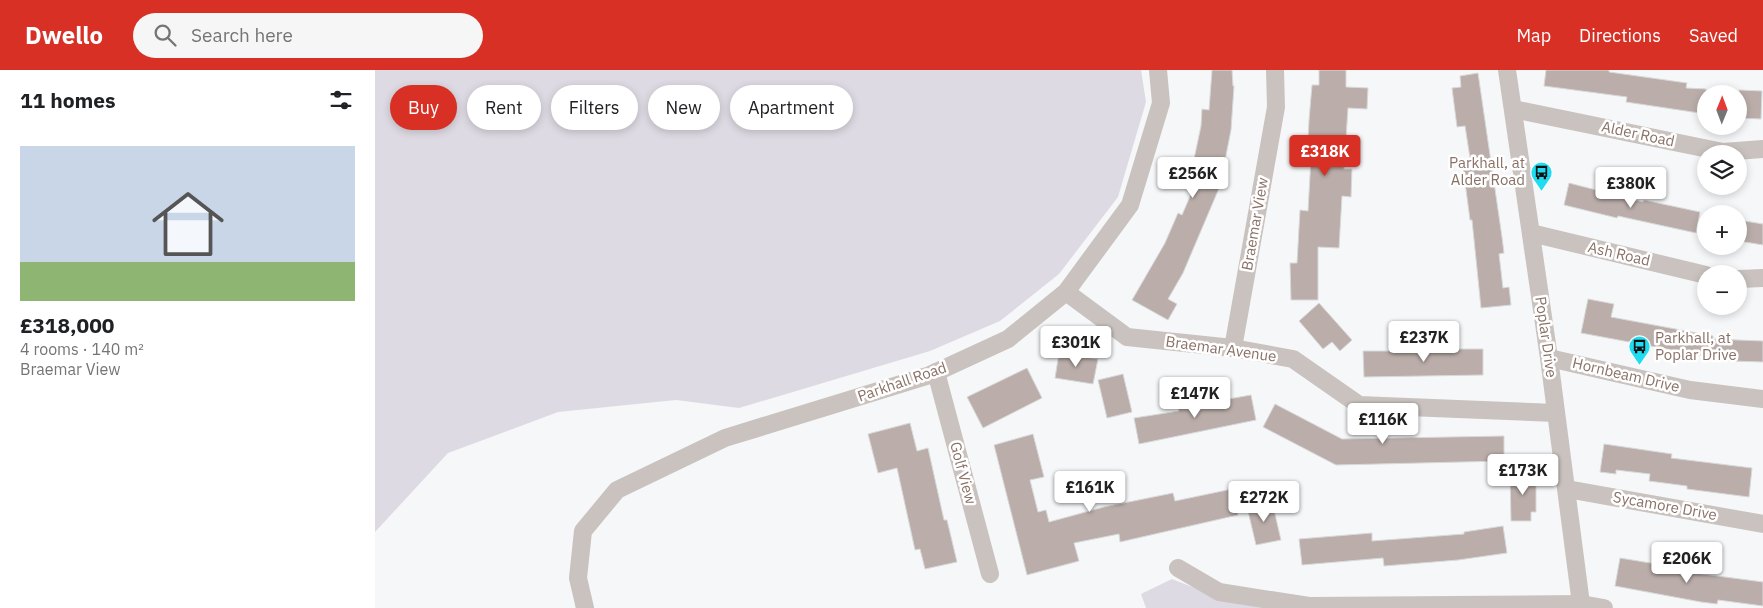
<!DOCTYPE html>
<html lang="en">
<head>
<meta charset="utf-8">
<style>
  body { margin:0; font-family:"IBM Plex Sans",sans-serif; background:#f6f6f6; color:#202124; height:100vh; display:flex; flex-direction:column; font-size:19px; white-space:nowrap }
  * { box-sizing:border-box; margin:0 }
  p { font-size:16px; color:#757577 }
  .icon { flex:none; width:28px; height:28px; fill:none; stroke:currentColor; stroke-width:2; stroke-linecap:round; stroke-linejoin:round }
  .map { position:relative; flex:1; overflow:hidden }
  .drawer { display:flex; flex-direction:column; background:#fff; width:375px }
  .drawer>* { flex:none }
  .hud { position:absolute; left:15px; top:15px; width:475px; height:45px; display:flex; gap:10px }
  .needle { width:32px; rotate:1deg }
  .controls { position:absolute; left:1322px; top:15px; display:grid; gap:10px }
  .controls a { display:grid; place-items:center; width:50px; height:50px; border-radius:50%; background:#fff; box-shadow:0 2px 8px #0003; font-size:25px }
  .price { position:absolute; translate:-50% -42px; padding:0 11px; border-radius:5px; background:#fff; color:#222; font-size:16px; line-height:32px; filter:drop-shadow(0 1px 2px #0008) }
  .price::after { content:''; position:absolute; left:50%; top:30px; width:15px; height:11px; margin-left:-8px; background:inherit; clip-path:polygon(0 0,100% 0,50% 100%) }
  .price.active { background:#d93025; color:#fff }
  ul { padding:0; list-style:none }
  li { display:grid; align-content:center; gap:10px; height:265px; padding:0 20px }
  li+li { border-top:1px solid #e0e0e0 }
  li span { display:grid; place-items:center; height:155px; border-radius:0px; color:#555 }
  li>.icon { margin-inline-start:auto }
  span .icon { width:90px; height:90px; fill:#fffc; stroke-width:1 }
  li b { font-size:21px }
  h2 { display:flex; justify-content:space-between; align-items:center; height:60px; padding:0 20px; font-size:21px }
  .pill { padding:0 18px; border-radius:22px; background:#fff; box-shadow:0 2px 8px #0003; font-size:18px; line-height:45px }
  .pill.active { background:#d93025; color:#fff }
  header { display:flex; align-items:center; gap:30px; box-sizing:border-box; height:70px; padding:0 25px; background:#d93025; color:#fff }
  header strong { font-size:24px }
  nav { display:flex; gap:28px; margin-inline-start:auto; font-size:18px }
  .search { width:350px; height:45px; background:#f6f6f6; display:flex; align-items:center; gap:12px; box-sizing:border-box; padding:0 18px; border-radius:28px; color:#757577; font-size:19px }
  main { display:flex; flex:1; min-height:0 }
  .map>svg:first-child { display:block }
  .green { fill:#dedae3 }
  .building { fill:#bbaeaa; stroke:#d8d9db }
  .lines { fill:none; stroke-linecap:round; stroke-linejoin:round }
  .minor { stroke:#c9c2bf; stroke-width:18 }
  .labels { text-anchor:middle; stroke-width:5; stroke-linejoin:round; paint-order:stroke }
  .street-label { font-size:15px; fill:#8a7166; stroke:#fff }
  .poi-label { font-size:15px; fill:#8a7166; stroke:#fff; text-anchor:end }
</style>
</head>
<body>
<header>
<strong>Dwello</strong>
<div class="search"><svg class="icon" aria-label="search" viewBox="0 0 24 24"><circle cx="10" cy="10" r="6"/><path d="M15 15l6 6"/></svg>Search here</div>
<nav><a>Map</a><a>Directions</a><a>Saved</a></nav>
</header>
<main>
<section class="drawer">
<h2>11 homes<svg class="icon" aria-label="filters" viewBox="0 0 24 24"><path d="M4 7h16M4 17h16"/><circle cx="9" cy="7" r="2"/><circle cx="15" cy="17" r="2"/></svg></h2>
<ul>
<li><span style="background:linear-gradient(#c9d6e8 75%,#8fb573 0)"><svg class="icon" aria-label="home" viewBox="0 0 24 24"><path d="M3 11l9-7 9 7M6 9v11h12V9"/></svg></span><div><b>£318,000</b><p>4 rooms · 140 m²</p><p>Braemar View</p></div></li>
</ul>
</section>
<div class="map">
<svg width="1388" height="538" viewBox="0 0 1388 538">
  <rect width="100%" height="100%" fill="#f6f7f9"/>
  <g class="green">
    <polygon points="0,0 766,0 771,32 743,127 684,204 625,251 555,281 364,338 301,330 183,342 73,383 0,462"/>
    <polygon points="797,509 856,532 915,538 771,538 766,524"/>
  </g>
  <g class="building">
    <polygon points="837,0 857,0 858,16 859,16 856,60 845,116 808,203 793,229 802,234 793,250 757,230 790,173 803,143 807,145 822,110 815,108 826,56 827,39 834,40"/>
    <polygon points="944,0 971,0 971,17 993,18 992,39 973,38 969,99 977,99 976,127 967,126 964,178 943,177 943,230 916,230 915,193 922,193 925,140 933,141 937,70 933,70 934,50 937,15 944,15"/>
    <polygon points="1171,0 1234,0 1234,2 1312,13 1311,18 1331,19 1331,44 1251,32 1252,27 1169,16"/>
    <polygon points="1103,3 1127,167 1129,183 1124,184 1128,218 1134,217 1136,235 1106,238 1097,150 1095,150 1087,89 1095,88 1090,56 1082,57 1077,18 1086,17 1085,6"/>
    <polygon points="1364,20 1387,21 1386,49 1364,48"/>
    <polygon points="1194,113 1268,132 1269,130 1325,142 1321,163 1243,146 1242,148 1189,135"/>
    <polygon points="1364,150 1388,154 1388,175 1364,171"/>
    <polygon points="1213,229 1239,234 1236,247 1338,266 1338,269 1388,271 1388,292 1356,291 1206,263"/>
    <polygon points="944,233 977,270 965,281 957,272 948,279 924,251"/>
    <polygon points="1033,279 1108,279 1108,305 989,307 988,281 1033,281"/>
    <polygon points="684,283 723,289 718,314 680,308"/>
    <polygon points="652,298 667,328 608,358 592,327"/>
    <polygon points="748,304 757,342 732,348 723,310"/>
    <polygon points="876,325 881,350 764,374 759,348 804,341 803,338"/>
    <polygon points="900,334 967,369 1129,366 1129,391 961,395 888,357"/>
    <polygon points="535,353 542,381 553,378 569,450 572,450 582,492 550,499 545,479 540,480 522,398 503,403 493,364"/>
    <polygon points="658,364 669,407 655,410 663,442 671,440 674,452 729,437 798,423 800,431 857,419 863,445 745,472 744,464 699,473 704,491 652,505 619,375"/>
    <polygon points="1229,374 1297,384 1296,388 1377,398 1374,427 1312,419 1312,416 1274,411 1275,404 1241,400 1241,404 1225,402"/>
    <polygon points="1135,403 1161,403 1161,442 1156,442 1156,451 1136,451"/>
    <polygon points="897,431 906,470 881,475 872,437"/>
    <polygon points="1128,456 1132,483 1083,490 1009,496 1008,488 927,495 924,469 997,463 997,471 1089,464 1089,462"/>
    <polygon points="1245,488 1306,498 1305,501 1388,512 1388,536 1343,530 1342,534 1326,532 1240,516"/>
  </g>
  <g class="lines">
    <g class="minor">
      <polyline points="1132,0 1174,288 1206,534"/>
      <polyline points="1138,39 1348,82 1388,79"/>
      <polyline points="1156,163 1331,205"/>
      <polyline points="1364,209 1388,208"/>
      <polyline points="691,222 752,267 858,278 918,289 984,335 1181,343"/>
      <polyline points="858,278 901,37 900,0"/>
      <polyline points="1174,288 1315,320 1388,329"/>
      <polyline points="561,302 615,504"/>
      <polyline points="1192,419 1388,454"/>
      <polyline points="803,498 844,522 934,536 1206,534 1229,538"/>
      <polyline points="210,538 203,508 208,461 242,420 350,368 555,305 633,269 691,222 755,135 786,33 783,0"/>
    </g>
  </g>
  <defs>
    <symbol id="bus-pin" viewBox="-11 -11 22 30"><path d="M0 17L-7.5 6A9.5 9.5 0 1 1 7.5 6Z" fill="#1fdcf1" stroke="#fff"/><path d="M-5-6H5V4H4V6H2V4H-2V6H-4V4H-5ZM-3.5-4V0h7V-4ZM-3.5 1.2v1.5H-2V1.2ZM2 1.2v1.5H3.5V1.2Z" fill="#111"/></symbol>
  </defs>
  <g fill-rule="evenodd">
    <use href="#bus-pin" x="1154" y="90" width="25" height="34"/>
    <use href="#bus-pin" x="1252" y="264" width="25" height="34"/>
  </g>
  <g class="labels">
    <g class="street-label">
      <text transform="translate(1263 64) rotate(12)" y="5">Alder Road</text>
      <text transform="translate(880 154) rotate(-80)" y="5">Braemar View</text>
      <text transform="translate(1244 184) rotate(13)" y="5">Ash Road</text>
      <text transform="translate(1171 267) rotate(82)" y="5">Poplar Drive</text>
      <text transform="translate(846 279) rotate(8)" y="5">Braemar Avenue</text>
      <text transform="translate(1251 305) rotate(13)" y="5">Hornbeam Drive</text>
      <text transform="translate(527 312) rotate(-19)" y="5">Parkhall Road</text>
      <text transform="translate(588 403) rotate(75)" y="5">Golf View</text>
      <text transform="translate(1290 436) rotate(10)" y="5">Sycamore Drive</text>
    </g>
    <g class="poi-label">
      <text x="1150" y="98">Parkhall, at<tspan x="1150" dy="17">Alder Road</tspan></text>
      <text x="1280" y="273" text-anchor="start">Parkhall, at<tspan x="1280" dy="17">Poplar Drive</tspan></text>
    </g>
  </g>
</svg>
<div class="controls">
<a><svg class="needle" viewBox="-14 -14 28 28"><path d="M0-13l5 13h-10z" fill="#e53935"/><path d="M0 13l5-13h-10z" fill="#757577"/></svg></a>
<a><svg class="icon" aria-label="layers" viewBox="0 0 24 24"><path d="M12 4l9 5-9 5-9-5zM3 14l9 5 9-5"/></svg></a>
<a>+</a>
<a>−</a>
</div>
<b class="price active" style="left:950px;top:107px">£318K</b>
<b class="price" style="left:818px;top:129px">£256K</b>
<b class="price" style="left:1256px;top:139px">£380K</b>
<b class="price" style="left:1049px;top:293px">£237K</b>
<b class="price" style="left:701px;top:298px">£301K</b>
<b class="price" style="left:820px;top:349px">£147K</b>
<b class="price" style="left:1008px;top:375px">£116K</b>
<b class="price" style="left:1148px;top:426px">£173K</b>
<b class="price" style="left:715px;top:443px">£161K</b>
<b class="price" style="left:889px;top:453px">£272K</b>
<b class="price" style="left:1312px;top:514px">£206K</b>
<div class="hud">
<a class="pill active">Buy</a>
<a class="pill">Rent</a>
<a class="pill">Filters</a>
<a class="pill">New</a>
<a class="pill">Apartment</a>
</div>
</div>
</main>
</body>
</html>
